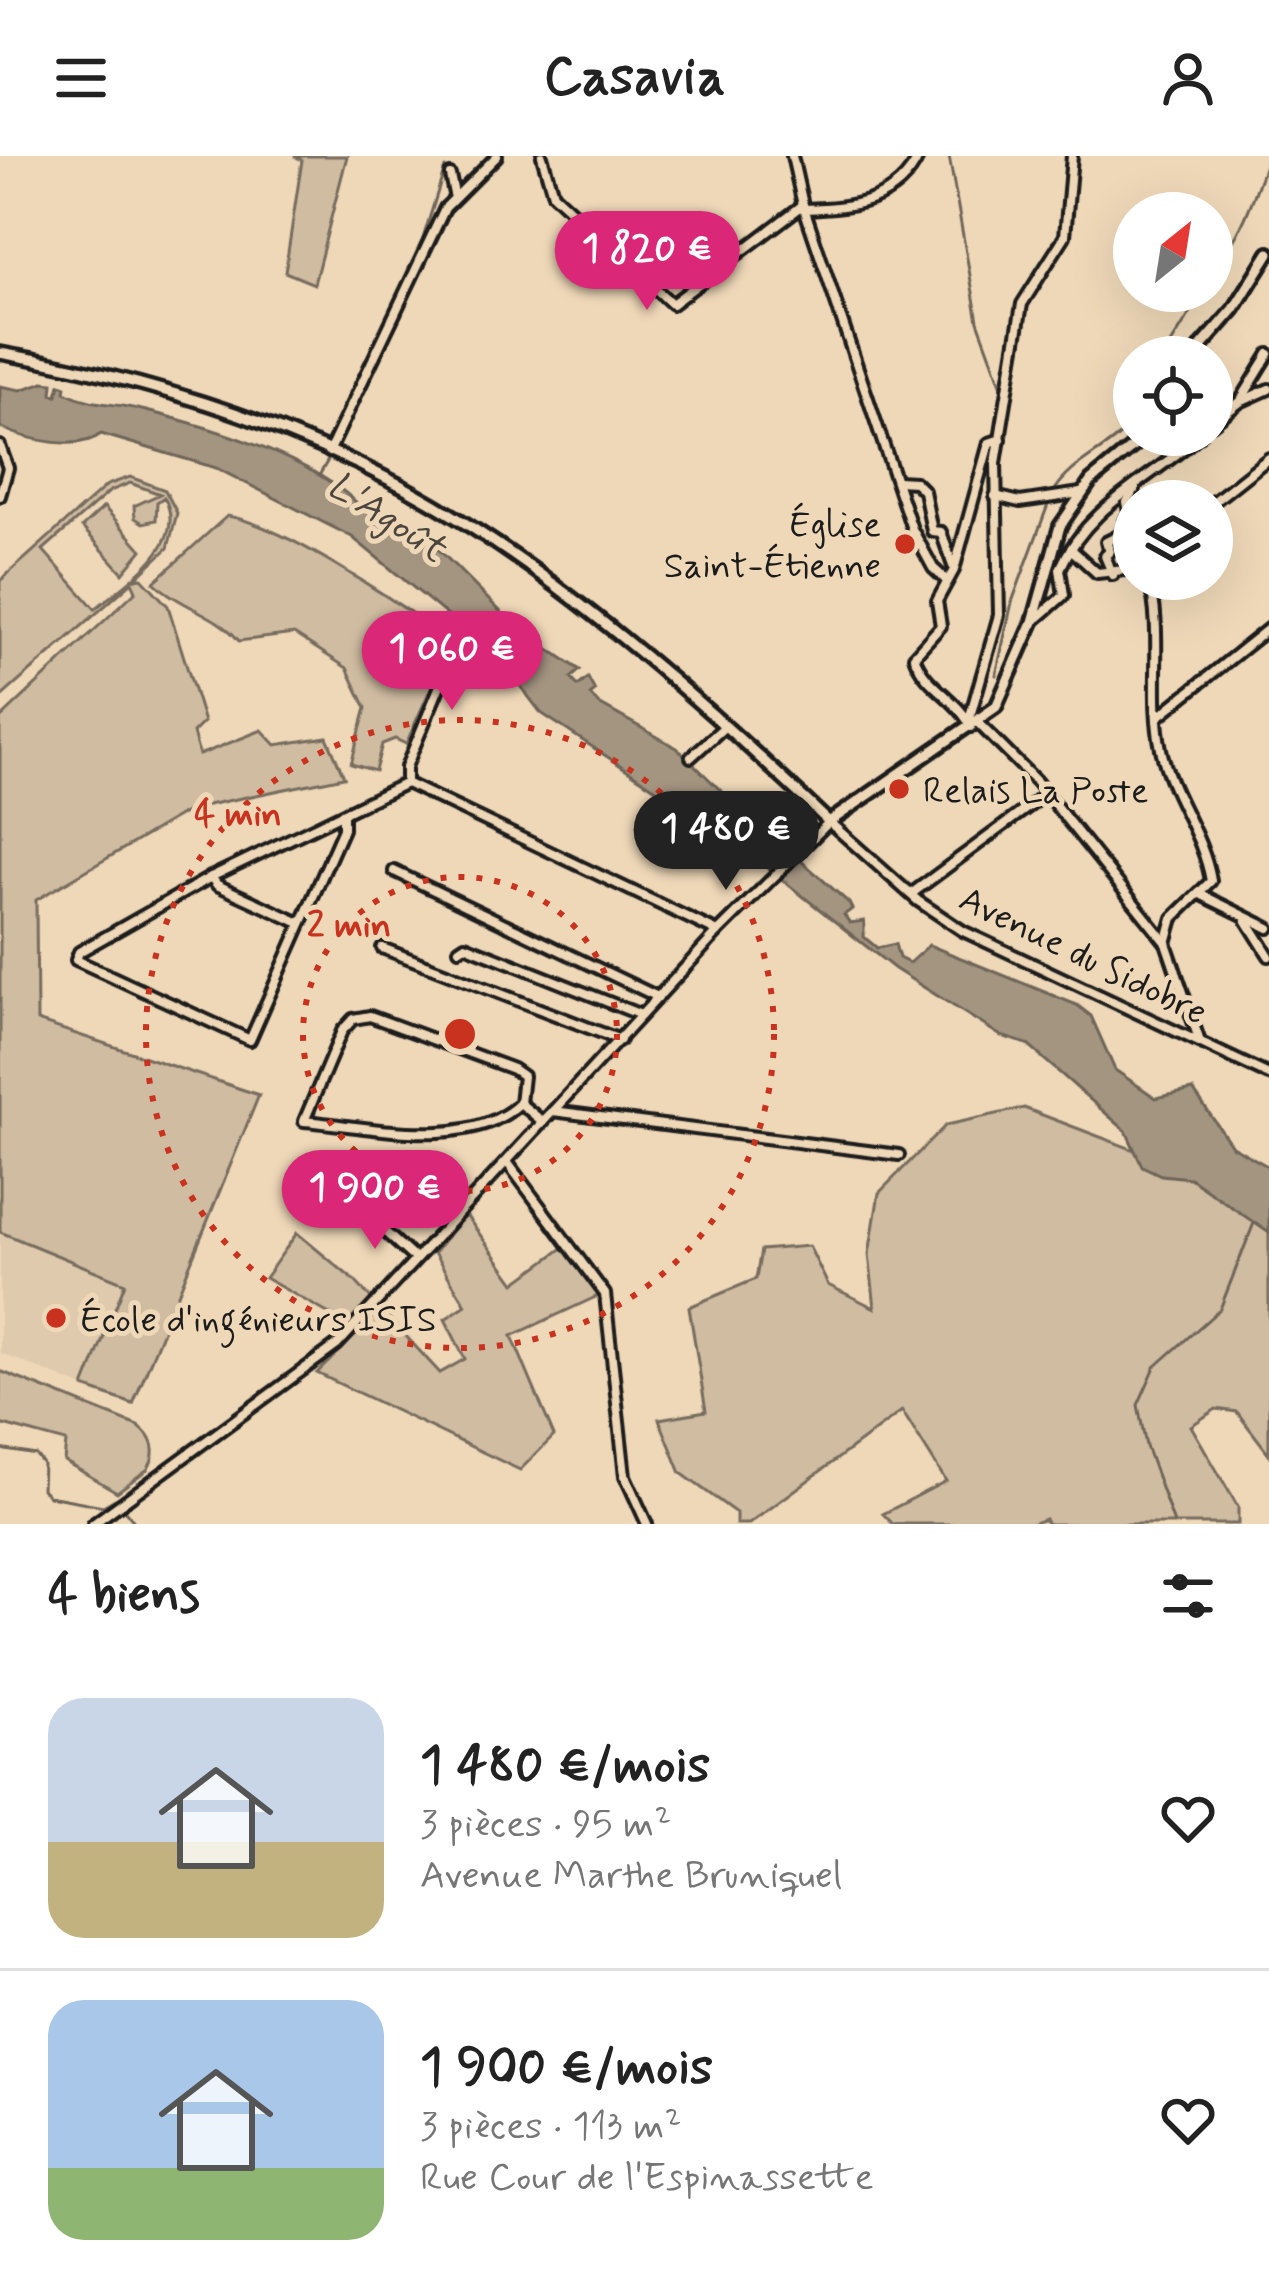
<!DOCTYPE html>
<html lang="fr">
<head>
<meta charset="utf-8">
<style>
  body { margin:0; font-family:Mynerve,sans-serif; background:#f2f2f2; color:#222; height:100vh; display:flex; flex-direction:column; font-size:45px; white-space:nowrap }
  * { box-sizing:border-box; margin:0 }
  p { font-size:39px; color:#767676 }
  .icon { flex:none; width:66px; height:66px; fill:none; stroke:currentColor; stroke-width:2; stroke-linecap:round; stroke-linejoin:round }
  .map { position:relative; height:1368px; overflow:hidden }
  .details { display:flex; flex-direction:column; background:#fff; flex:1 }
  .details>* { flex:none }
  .needle { width:78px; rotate:30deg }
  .fabs { position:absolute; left:1113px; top:36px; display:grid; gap:24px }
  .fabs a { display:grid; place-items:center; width:120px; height:120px; border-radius:50%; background:#fff; box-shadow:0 12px 48px #0002; font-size:60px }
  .price { position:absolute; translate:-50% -102px; padding:0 27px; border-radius:42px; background:#db2777; color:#fff; font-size:39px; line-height:78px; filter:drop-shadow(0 3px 6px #0008) }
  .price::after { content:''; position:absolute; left:50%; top:72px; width:36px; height:27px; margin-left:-18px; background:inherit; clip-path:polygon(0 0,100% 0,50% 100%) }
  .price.selected { background:#222; color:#fff }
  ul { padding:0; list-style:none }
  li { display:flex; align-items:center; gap:36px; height:300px; padding:0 48px }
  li+li { border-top:3px solid #e0e0e0 }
  li span { display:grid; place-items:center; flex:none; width:336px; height:240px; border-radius:36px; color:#555 }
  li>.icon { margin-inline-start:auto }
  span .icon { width:144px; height:144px; fill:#fffc; stroke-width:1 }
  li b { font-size:51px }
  h2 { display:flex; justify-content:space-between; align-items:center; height:144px; padding:0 48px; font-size:51px }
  header { display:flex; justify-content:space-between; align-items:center; height:156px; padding:0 48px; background:#fff; font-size:54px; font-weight:700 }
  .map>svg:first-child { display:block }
  .built { fill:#dfcaad }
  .green { fill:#d0bca1; stroke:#766c5e; stroke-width:3; fill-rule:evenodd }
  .water { fill:#a49581; stroke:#6e6559; stroke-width:3 }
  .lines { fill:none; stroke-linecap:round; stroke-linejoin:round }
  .stream { stroke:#6e6559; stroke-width:3 }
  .minor-casing { stroke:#1c1c1c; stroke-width:16 }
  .major-casing { stroke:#1c1c1c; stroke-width:18 }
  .minor { stroke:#efd8b8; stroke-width:8 }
  .major { stroke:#efd8b8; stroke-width:9 }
  .ring { fill:none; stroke:#c8321e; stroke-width:6; stroke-dasharray:6 12 }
  .poi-dot { fill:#c8321e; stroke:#efd8b8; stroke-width:4.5 }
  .labels { text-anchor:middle; stroke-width:10; stroke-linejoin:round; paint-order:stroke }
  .poi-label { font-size:36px; fill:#1c1c1c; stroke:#efd8b8; text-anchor:start }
  .street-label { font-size:36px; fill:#1c1c1c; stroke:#efd8b8 }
  .water-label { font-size:39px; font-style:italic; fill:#4c463f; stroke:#efd8b8 }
  .centre { fill:#c8321e; stroke:#efd8b8; stroke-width:6 }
  .ring-label { font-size:36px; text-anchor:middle; font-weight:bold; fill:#c8321e; stroke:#efd8b8; stroke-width:10; stroke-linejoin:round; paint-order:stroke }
</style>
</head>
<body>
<header><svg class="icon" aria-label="menu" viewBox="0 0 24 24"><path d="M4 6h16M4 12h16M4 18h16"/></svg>Casavia<svg class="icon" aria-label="person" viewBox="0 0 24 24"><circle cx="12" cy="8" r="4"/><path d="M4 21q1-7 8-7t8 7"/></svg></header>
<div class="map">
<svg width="1269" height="1368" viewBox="0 0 1269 1368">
  <rect width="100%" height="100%" fill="#efd8b8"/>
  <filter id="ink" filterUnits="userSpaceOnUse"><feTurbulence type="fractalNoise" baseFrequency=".00833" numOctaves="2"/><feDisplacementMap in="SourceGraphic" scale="24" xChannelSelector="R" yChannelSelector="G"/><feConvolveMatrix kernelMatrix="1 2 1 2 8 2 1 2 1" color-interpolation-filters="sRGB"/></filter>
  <g filter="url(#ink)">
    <polygon class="built" points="0,1076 126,1128 84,1231 0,1197"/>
    <g class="green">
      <polygon points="294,0 347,0 314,128 285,116 302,4"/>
      <path d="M 130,321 L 165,334 L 177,357 L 168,392 L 135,423 L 142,422 L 168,450 L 204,566 L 193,577 L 199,599 L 262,574 L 276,589 L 327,581 L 344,621 L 193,652 L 36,744 L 37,865 L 259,939 L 133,1248 L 84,1231 L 125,1127 L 0,1076 L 0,563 L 136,435 L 132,426 L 0,542 L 0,425 L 107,329 ZM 130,327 L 160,338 L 134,350 L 135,362 L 143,367 L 156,364 L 157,346 L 164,341 C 190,388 127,426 95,453 L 43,394 L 110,335 Z"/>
      <polygon points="104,351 142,394 123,417 82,371"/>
      <path d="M 227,360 C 280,368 389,441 436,474 L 440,511 L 406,588 L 395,583 L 382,588 L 375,615 L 351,608 L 366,552 L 347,512 L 294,478 L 239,485 C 218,458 181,452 154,426 Z"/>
      <polygon points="1024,952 1174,1009 1269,1076 1269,1298 1237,1256 1216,1253 1191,1270 1238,1351 1238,1368 1047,1368 1045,1363 1032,1368 893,1368 883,1358 946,1325 902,1255 749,1368 736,1368 736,1357 681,1317 659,1263 706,1255 689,1151 756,1123 761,1094 809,1090 828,1129 875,1152 869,1098 879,1037 946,969"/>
      <polygon points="465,1058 515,1127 564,1091 600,1139 512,1180 554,1280 520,1314 317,1217 360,1175 265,1122 297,1077 355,1125 440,1217 465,1203 445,1163 466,1149 434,1097"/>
      <path d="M 0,1215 L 138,1270 C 153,1281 158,1296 148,1313 L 117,1336 L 64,1305 L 66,1286 L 0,1268 Z"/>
    </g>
    <path class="water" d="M 44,226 L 53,227 L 52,238 L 57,239 L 60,228 L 66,230 L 65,236 C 94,250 112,246 142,254 C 208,270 314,302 361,351 L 363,346 L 371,348 L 364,353 L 439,394 L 515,470 L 580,514 L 571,522 L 578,530 L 588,522 L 595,535 L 590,539 L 599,548 L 677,592 L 747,660 L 768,671 L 768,685 L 782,688 L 849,747 L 852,753 L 844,759 L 850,767 L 864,765 L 864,781 L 877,792 L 895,788 L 899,802 L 909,807 L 929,789 L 1077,849 L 1091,860 L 1115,914 L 1156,942 L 1193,934 L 1232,990 L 1269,1011 L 1269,1077 L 1190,1022 L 1161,1019 L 1142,1010 L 1126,975 L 1027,888 L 1001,880 L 895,813 L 719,674 L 679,655 L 656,633 L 541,557 L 498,501 L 352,381 L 216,312 L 101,278 C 78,296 27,284 0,271 L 0,230 L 21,234 Z"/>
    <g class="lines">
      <g class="stream">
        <polyline points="949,0 978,165 1004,236"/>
        <polyline points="417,102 445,12"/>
        <path d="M 1212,114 C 1240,85 1255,39 1268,0"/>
        <polyline points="1163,201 1204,135"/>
        <polyline points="354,253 402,158"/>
        <polyline points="320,318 328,304"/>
        <path d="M 1053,337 C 1073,303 1112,295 1134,263"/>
        <polyline points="996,519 1012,446 1049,346"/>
        <polyline points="0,1293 36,1299 43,1308 42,1333 49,1340 103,1350 115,1343 136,1368"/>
        <polyline points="1174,1368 1146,1290 1138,1249 1155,1211 1220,1153 1254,1067"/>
      </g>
      <defs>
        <g id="minor">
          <polyline points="542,0 553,38 672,148 803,49"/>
          <polyline points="792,0 803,49 912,373 933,412 946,424"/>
          <polyline points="450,19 454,38"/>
          <path d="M 805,53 C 851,51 897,48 919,0"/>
          <polyline points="1242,242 1269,198"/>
          <polyline points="1212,268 1240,246 1269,233"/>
          <polyline points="0,290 8,312 0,340"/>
          <polyline points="329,296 445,52 497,0"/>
          <polyline points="897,325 915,326 924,335 932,375 941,376 953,410"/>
          <polyline points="995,340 1020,346 1081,337"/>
          <polyline points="1212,347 1269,302"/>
          <polyline points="1134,381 1127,346 1135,333"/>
          <polyline points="1073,395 1097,417 1134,413"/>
          <polyline points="1113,419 1105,400 1110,395 1106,386 1120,379 1127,361"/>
          <path d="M 1149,423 C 1164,477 1149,537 1161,593 C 1171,641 1203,677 1211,725 L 1173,762 L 1166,787"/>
          <path d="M 1033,466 L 1064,439 L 1060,413 C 1088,349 1149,325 1200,279"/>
          <polyline points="459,484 406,611 406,627 718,776"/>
          <polyline points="1158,561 1269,472"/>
          <path d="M 968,565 C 952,539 925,531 914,500 L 941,470 L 937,445 L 954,414 L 989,287 L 1001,283"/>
          <polyline points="978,567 1036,625 1166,787 1199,883"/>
          <polyline points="971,571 970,560 999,459 996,307 1022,148 1065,80 1072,0"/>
          <polyline points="691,601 723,572"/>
          <polyline points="343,659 343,673 250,884 76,804 79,796 211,721 406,627"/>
          <polyline points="394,715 658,841"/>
          <polyline points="211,721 217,729 300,767"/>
          <polyline points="911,738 1046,638"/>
          <polyline points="1202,739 1269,772"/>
          <polyline points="1247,765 1269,800"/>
          <polyline points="382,792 620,884"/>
          <polyline points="459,793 465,789 641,859"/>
          <path d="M 370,860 L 513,913 L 523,920 L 520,947 C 470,996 366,970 304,965 L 342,875 L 353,863 Z"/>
          <polyline points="520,947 543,966"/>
          <polyline points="553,955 899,999"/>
          <polyline points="507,1006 605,1138 625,1320 647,1368"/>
          <polyline points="363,1056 415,1103"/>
          <polyline points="93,1368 337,1189 718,776 829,666 918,745 963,775 1269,919"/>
        </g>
        <g id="major">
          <path d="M 0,197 C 137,221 274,262 398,328 C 549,408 705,548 829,666 L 996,551 L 1033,466 L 1060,370 L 1091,325 L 1147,279"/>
          <polyline points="1192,201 1234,153 1269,97"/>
        </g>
      </defs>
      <use href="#minor" class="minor-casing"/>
      <use href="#major" class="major-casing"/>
      <use href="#minor" class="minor"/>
      <use href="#major" class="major"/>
    </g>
  </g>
  <g class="ring">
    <circle cx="460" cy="878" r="157"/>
    <circle cx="460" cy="878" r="314"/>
  </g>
  <g class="poi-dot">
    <circle cx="905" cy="388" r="12"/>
    <circle cx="899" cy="633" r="12"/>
    <circle cx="56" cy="1162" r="12"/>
  </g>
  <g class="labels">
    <g class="poi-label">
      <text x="881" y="380" text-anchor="end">Église<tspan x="881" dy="41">Saint-Étienne</tspan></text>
      <text x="923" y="646">Relais La Poste</text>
      <text x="80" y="1175">École d'ingénieurs ISIS</text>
    </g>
    <g class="street-label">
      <text transform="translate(1084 798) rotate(26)" y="13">Avenue du Sidobre</text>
    </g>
    <g class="water-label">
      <text transform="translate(388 359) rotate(33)" y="14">L'Agoût</text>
    </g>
  </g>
  <circle cx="460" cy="878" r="18" class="centre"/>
  <g class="ring-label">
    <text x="238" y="669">4 min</text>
    <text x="349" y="780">2 min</text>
  </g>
</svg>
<div class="fabs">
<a><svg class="needle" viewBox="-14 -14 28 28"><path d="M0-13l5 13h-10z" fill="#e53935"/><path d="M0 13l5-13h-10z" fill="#767676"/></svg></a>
<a><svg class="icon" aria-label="locate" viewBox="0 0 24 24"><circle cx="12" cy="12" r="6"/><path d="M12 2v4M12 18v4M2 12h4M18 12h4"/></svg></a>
<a><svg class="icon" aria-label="layers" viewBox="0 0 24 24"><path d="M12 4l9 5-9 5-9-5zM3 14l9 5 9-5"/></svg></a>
</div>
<b class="price" style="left:647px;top:157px">1 820 €</b>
<b class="price" style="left:452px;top:557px">1 060 €</b>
<b class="price selected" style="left:726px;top:737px">1 480 €</b>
<b class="price" style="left:375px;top:1096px">1 900 €</b>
</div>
<section class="details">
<h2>4 biens<svg class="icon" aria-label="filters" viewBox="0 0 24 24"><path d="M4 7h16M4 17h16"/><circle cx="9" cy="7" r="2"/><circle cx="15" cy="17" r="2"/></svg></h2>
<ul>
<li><span style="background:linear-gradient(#c9d6e8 60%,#c2b280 0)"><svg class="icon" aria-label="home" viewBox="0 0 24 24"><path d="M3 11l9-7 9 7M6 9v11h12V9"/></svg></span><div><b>1 480 €/mois</b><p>3 pièces · 95 m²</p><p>Avenue Marthe Bruniquel</p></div><svg class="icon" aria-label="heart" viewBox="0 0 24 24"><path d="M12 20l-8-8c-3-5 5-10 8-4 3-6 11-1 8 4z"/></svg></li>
<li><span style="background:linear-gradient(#a9c7e8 70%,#8fb573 0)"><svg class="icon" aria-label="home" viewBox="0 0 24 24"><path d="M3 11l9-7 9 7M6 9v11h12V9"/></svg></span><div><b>1 900 €/mois</b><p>3 pièces · 113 m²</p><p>Rue Cour de l'Espinassette</p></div><svg class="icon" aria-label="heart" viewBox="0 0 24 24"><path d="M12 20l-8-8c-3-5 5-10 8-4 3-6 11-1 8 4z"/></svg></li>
</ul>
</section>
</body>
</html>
